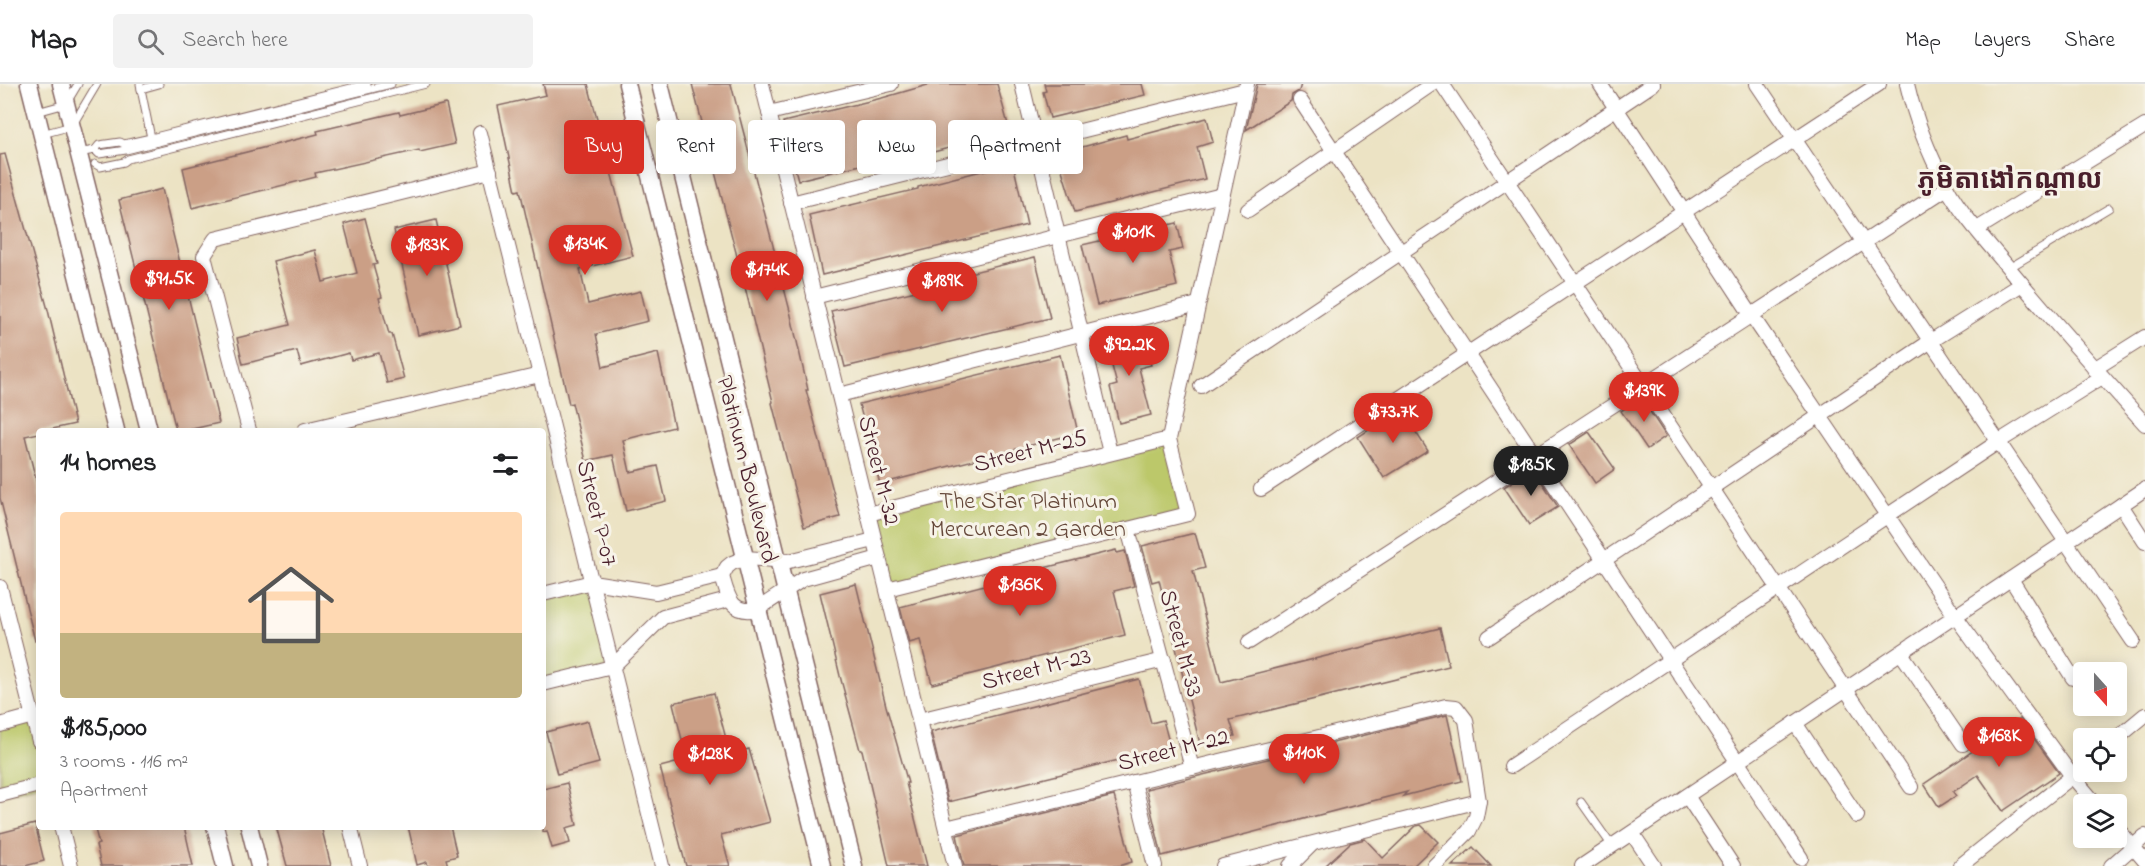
<!DOCTYPE html>
<html lang="en">
<head>
<meta charset="utf-8">
<style>
  body { margin:0; font-family:"Indie Flower","Noto Sans Khmer",sans-serif; background:#f2f2f2; color:#202124; height:100vh; display:flex; flex-direction:column; font-size:22px; white-space:nowrap }
  * { box-sizing:border-box; margin:0 }
  p { font-size:20px; color:#757577 }
  .icon { flex:none; width:33px; height:33px; fill:none; stroke:currentColor; stroke-width:2; stroke-linecap:round; stroke-linejoin:round }
  .map { position:relative; flex:1; overflow:hidden }
  .drawer { position:absolute; left:36px; top:344px; width:510px; height:402px; display:flex; flex-direction:column; background:#fff; border-radius:6px; box-shadow:0 3px 15px #0003 }
  .drawer>* { flex:none }
  .guide { position:absolute; left:564px; top:36px; width:570px; height:54px; display:flex; gap:12px }
  .needle { width:39px; rotate:159deg }
  .buttons { position:absolute; left:2073px; top:578px; display:grid; gap:12px }
  .buttons a { display:grid; place-items:center; width:54px; height:54px; border-radius:6px; background:#fff; box-shadow:0 3px 15px #0003; font-size:30px }
  .price { position:absolute; translate:-50% -51px; padding:0 14px; border-radius:21px; background:#d93025; color:#fff; font-size:20px; line-height:39px; filter:drop-shadow(0 2px 3px #0008) }
  .price::after { content:''; position:absolute; left:50%; top:36px; width:18px; height:14px; margin-left:-9px; background:inherit; clip-path:polygon(0 0,100% 0,50% 100%) }
  .price.selected { background:#222; color:#fff }
  ul { padding:0; list-style:none }
  li { display:grid; align-content:center; gap:12px; height:318px; padding:0 24px }
  li+li { border-top:2px solid #e0e0e0 }
  li span { display:grid; place-items:center; height:186px; border-radius:6px; color:#555 }
  li>.icon { margin-inline-start:auto }
  span .icon { width:108px; height:108px; fill:#fffc; stroke-width:1 }
  li b { font-size:26px }
  h2 { display:flex; justify-content:space-between; align-items:center; height:72px; padding:0 24px; font-size:26px }
  .tag { padding:0 21px; border-radius:6px; background:#fff; box-shadow:0 3px 15px #0003; font-size:21px; line-height:54px }
  .tag.selected { background:#d93025; color:#fff }
  header { display:flex; align-items:center; gap:36px; box-sizing:border-box; height:84px; padding:0 30px; background:#fff; border-bottom:2px solid #e0e0e0 }
  header strong { font-size:28px }
  nav { display:flex; gap:33px; margin-inline-start:auto; font-size:21px }
  .search { width:420px; height:54px; background:#f2f2f2; display:flex; align-items:center; gap:15px; box-sizing:border-box; padding:0 21px; border-radius:6px; color:#757577; font-size:22px }
  .map>svg:first-child { display:block }
  .green { fill:#bcc86a; stroke:#83744a; stroke-width:1.5 }
  .building { fill:#cb9f86 }
  .lines { fill:none; stroke-linecap:round; stroke-linejoin:round }
  .service-casing { stroke:#836461; stroke-width:9 }
  .minor-casing { stroke:#836461; stroke-width:16 }
  .tertiary-casing { stroke:#836461; stroke-width:19 }
  .service { stroke:#fff; stroke-width:7 }
  .minor { stroke:#fff; stroke-width:14 }
  .tertiary { stroke:#fff; stroke-width:16 }
  .labels { text-anchor:middle; stroke-width:6; stroke-linejoin:round; paint-order:stroke }
  .street-label { font-size:24px; fill:#4a1f2b; stroke:#f7f3e8 }
  .park-label { font-size:24px; fill:#66493b; stroke:#f7f3e8 }
  .quarter-label { font-size:27px; font-weight:bold; fill:#4a1f2b; stroke:#f7f3e8 }
</style>
</head>
<body>
<header>
<strong>Map</strong>
<div class="search"><svg class="icon" aria-label="search" viewBox="0 0 24 24"><circle cx="10" cy="10" r="6"/><path d="M15 15l6 6"/></svg>Search here</div>
<nav><a>Map</a><a>Layers</a><a>Share</a></nav>
</header>
<div class="map">
<svg width="2145" height="782" viewBox="0 0 2145 782">
  <rect width="100%" height="100%" fill="#f7f3e8"/>
  <filter id="ink" filterUnits="userSpaceOnUse"><feTurbulence type="fractalNoise" baseFrequency=".0167" numOctaves="2"/><feDisplacementMap in="SourceGraphic" scale="12" xChannelSelector="R" yChannelSelector="G"/><feConvolveMatrix kernelMatrix="1 2 1 2 8 2 1 2 1" color-interpolation-filters="sRGB"/></filter>
  <filter id="wash" filterUnits="userSpaceOnUse"><feTurbulence type="fractalNoise" baseFrequency=".008" numOctaves="4" result="noise"/><feDisplacementMap in="SourceGraphic" scale="24" xChannelSelector="R" yChannelSelector="G"/><feGaussianBlur stdDeviation="1.35" result="paint"/><feColorMatrix in="noise" values="0 0 0 0 0 0 0 0 0 0 0 0 0 0 0 0 0 1.4 0 .05"/><feComposite in="paint" operator="in"/></filter>
  <g filter="url(#wash)">
    <rect width="100%" height="100%" fill="#ece3c4"/>
    <g class="green">
      <polygon points="1169,355 1188,430 887,505 868,430"/>
      <polygon points="592,498 612,583 543,600 543,510"/>
      <polygon points="33,632 39,657 39,701 0,711 0,641"/>
    </g>
    <g id="blocks">
      <g class="building">
        <polygon points="543,0 588,0 633,172 580,185 588,220 641,207 648,237 596,250 603,283 658,269 674,343 623,356 630,388 658,382 666,417 626,427 613,371 586,377 572,319 569,320 520,106 516,107 498,22 546,11"/>
        <polygon points="692,0 731,0 790,227 808,306 806,306 840,433 804,443 772,319 773,318 744,199"/>
        <polygon points="931,0 997,0 1010,48 899,77 898,72 798,96 783,38 882,14"/>
        <polygon points="1044,0 1142,0 1145,11 1050,34 1043,8 1046,7"/>
        <polygon points="1257,0 1301,0 1299,7 1292,11 1291,17 1246,46"/>
        <polygon points="446,20 455,60 420,68 419,66 315,89 316,93 192,124 183,84 318,50 317,47 399,28 400,31"/>
        <polygon points="1207,34 1213,58 1197,63 1205,95 1075,128 1057,70 1126,51 1127,55"/>
        <polygon points="5,70 48,226 75,340 48,346 39,346 39,349 25,352 39,408 39,556 35,557 0,414 0,71"/>
        <polygon points="1013,79 1027,141 822,191 809,131 918,105 918,103"/>
        <polygon points="162,105 219,339 188,346 176,346 119,116"/>
        <polygon points="365,134 377,180 373,181 382,213 379,214 389,250 392,250 404,295 387,299 379,269 351,276 349,269 301,282 297,267 243,280 237,254 290,241 273,177 315,166 323,198 357,189 344,140"/>
        <polygon points="436,136 460,241 418,251 394,146"/>
        <polygon points="1177,139 1183,165 1169,168 1177,202 1097,221 1082,161"/>
        <polygon points="1035,173 1050,234 845,283 831,227 941,201 940,196"/>
        <polygon points="1142,249 1151,281 1139,284 1151,331 1119,339 1110,303 1117,301 1106,259"/>
        <polygon points="1060,271 1078,349 880,400 859,320"/>
        <polygon points="1641,314 1666,352 1647,365 1621,327"/>
        <polygon points="1401,325 1428,367 1384,394 1358,353"/>
        <polygon points="1589,348 1615,385 1595,399 1569,361"/>
        <polygon points="1533,384 1558,423 1529,441 1504,403"/>
        <polygon points="1195,449 1205,484 1193,487 1221,598 1440,544 1449,582 1230,636 1235,652 1200,660 1159,496 1152,498 1142,462"/>
        <polygon points="1116,466 1117,469 1125,467 1134,502 1114,507 1125,551 932,600 920,556 909,559 900,523 1000,497 1000,495"/>
        <polygon points="856,500 886,622 908,699 906,699 927,782 889,782 862,666 860,666 840,592 820,509"/>
        <polygon points="1139,595 1151,639 1163,636 1170,662 1139,671 948,718 931,648"/>
        <polygon points="714,609 730,670 749,665 770,738 721,751 730,782 686,782 660,683 687,676 673,619"/>
        <polygon points="1447,631 1462,697 1403,712 1407,708 1162,772 1146,705"/>
        <polygon points="2020,635 2059,689 2003,727 1978,691 1953,708 1956,712 1939,723 1924,700"/>
        <polygon points="588,637 599,679 557,690 546,648"/>
        <polygon points="567,699 577,741 566,744 570,759 552,764 547,747 543,748 543,705"/>
        <polygon points="1114,712 1132,778 1119,782 964,782 957,751"/>
        <polygon points="35,740 44,777 25,782 0,782 0,749"/>
        <polygon points="1421,741 1438,758 1413,782 1325,782 1350,759 1365,755 1383,774 1416,742"/>
        <polygon points="94,742 184,742 193,782 101,782 96,761 99,760"/>
        <polygon points="276,742 321,742 331,782 287,782"/>
        <polygon points="408,742 450,742 457,772 446,775 448,782 428,782 427,778 417,781"/>
        <polygon points="1473,763 1491,782 1452,782"/>
      </g>
    </g>
  </g>
  <g filter="url(#ink)">
    <use href="#blocks" fill-opacity="0" stroke="#836461" stroke-width="1.5"/>
    <g class="lines">
      <defs>
        <g id="service">
          <polyline points="140,0 151,54"/>
          <polyline points="141,5 159,0"/>
          <polyline points="37,28 66,20 78,0"/>
          <polyline points="42,50 72,42 97,0"/>
          <polyline points="95,66 99,70 126,66 391,0"/>
          <polyline points="78,69 95,66 99,61 120,58 124,60 151,54 367,0"/>
          <polyline points="95,80 100,83 124,78 128,75 426,0"/>
          <polyline points="2009,184 2109,124"/>
          <polyline points="1581,718 1612,762"/>
        </g>
        <g id="minor">
          <polyline points="762,0 955,782"/>
          <polyline points="1022,0 1110,369"/>
          <polyline points="1442,0 1911,703"/>
          <polyline points="1600,0 1752,232 1956,533 2072,692 2096,720"/>
          <polyline points="1757,0 2133,557"/>
          <path d="M 1907,0 C 1915,35 1929,70 1946,102 C 1962,131 1986,157 2007,182 C 2052,236 2098,288 2145,340"/>
          <polyline points="1300,16 1801,774"/>
          <polyline points="769,29 891,0"/>
          <polyline points="480,49 662,782"/>
          <polyline points="791,119 1245,6"/>
          <polyline points="1248,126 1432,0"/>
          <polyline points="1977,145 2145,42"/>
          <polyline points="814,213 1222,111"/>
          <polyline points="2094,285 2145,253"/>
          <polyline points="1201,302 1653,0"/>
          <polyline points="839,311 1198,220"/>
          <polyline points="249,346 204,172 215,155 490,87"/>
          <polyline points="305,346 540,291"/>
          <polyline points="1261,405 1879,0"/>
          <polyline points="2121,421 2145,458"/>
          <polyline points="868,430 1169,355"/>
          <polyline points="1128,445 1192,684"/>
          <path d="M 874,456 L 789,477 L 745,474 L 732,479 L 727,483 L 722,492 C 728,513 731,531 758,525 L 803,495 L 879,474"/>
          <polyline points="2011,495 2073,594"/>
          <polyline points="0,503 39,657"/>
          <polyline points="887,505 1188,430 1169,355 1247,0"/>
          <polyline points="543,510 592,498 656,508 722,492"/>
          <polyline points="1489,553 1931,257 2022,200"/>
          <polyline points="1249,558 1947,104"/>
          <polyline points="1901,569 1963,660"/>
          <polyline points="543,600 612,583 663,533 728,516"/>
          <polyline points="919,636 1164,576"/>
          <polyline points="1795,639 1857,732"/>
          <polyline points="0,641 33,632 39,634"/>
          <polyline points="2116,655 2145,631"/>
          <polyline points="1511,682 1998,358 2102,293"/>
          <polyline points="1134,698 1155,782"/>
          <polyline points="0,711 39,701"/>
          <polyline points="1687,712 1733,782"/>
          <polyline points="61,742 71,782"/>
          <polyline points="350,742 360,782"/>
          <polyline points="2116,743 2145,777"/>
          <polyline points="946,744 1446,622 1456,623 1466,636 1479,717 1476,733 1469,747 1434,782"/>
          <polyline points="1632,749 1654,782"/>
          <polyline points="1223,782 1479,717"/>
          <polyline points="1290,782 1312,760"/>
          <polyline points="1582,782 2145,405"/>
          <polyline points="1960,782 2084,683"/>
          <polyline points="2111,782 2145,752"/>
        </g>
        <g id="tertiary">
          <polyline points="29,0 116,346"/>
          <polyline points="61,0 149,346"/>
          <polyline points="627,0 822,782"/>
          <polyline points="660,0 854,782"/>
          <polyline points="215,742 225,782"/>
          <polyline points="249,742 259,782"/>
        </g>
      </defs>
      <use href="#service" class="service-casing"/>
      <use href="#minor" class="minor-casing"/>
      <use href="#tertiary" class="tertiary-casing"/>
      <use href="#service" class="service"/>
      <use href="#minor" class="minor"/>
      <use href="#tertiary" class="tertiary"/>
    </g>
  </g>
  <g class="labels">
    <g class="street-label">
      <text transform="translate(1030 366) rotate(-14)" y="8">Street M-25</text>
      <text transform="translate(748 385) rotate(76)" y="8">Platinum Boulevard</text>
      <text transform="translate(880 386) rotate(76)" y="8">Street M-32</text>
      <text transform="translate(598 429) rotate(76)" y="8">Street P-07</text>
      <text transform="translate(1182 559) rotate(75)" y="8">Street M-33</text>
      <text transform="translate(1036 584) rotate(-14)" y="8">Street M-23</text>
      <text transform="translate(1173 665) rotate(-14)" y="8">Street M-22</text>
    </g>
    <g class="park-label">
      <text x="1028" y="424">The Star Platinum<tspan x="1028" dy="28">Mercurean 2 Garden</tspan></text>
    </g>
    <g class="quarter-label">
      <text x="2010" y="104">ភូមិតាងៅកណ្តាល</text>
    </g>
  </g>
</svg>
<div class="buttons">
<a><svg class="needle" viewBox="-14 -14 28 28"><path d="M0-13l5 13h-10z" fill="#e53935"/><path d="M0 13l5-13h-10z" fill="#757577"/></svg></a>
<a><svg class="icon" aria-label="locate" viewBox="0 0 24 24"><circle cx="12" cy="12" r="6"/><path d="M12 2v4M12 18v4M2 12h4M18 12h4"/></svg></a>
<a><svg class="icon" aria-label="layers" viewBox="0 0 24 24"><path d="M12 4l9 5-9 5-9-5zM3 14l9 5 9-5"/></svg></a>
</div>
<b class="price" style="left:1133px;top:180px">$101K</b>
<b class="price" style="left:585px;top:192px">$134K</b>
<b class="price" style="left:427px;top:193px">$183K</b>
<b class="price" style="left:767px;top:218px">$174K</b>
<b class="price" style="left:169px;top:227px">$91.5K</b>
<b class="price" style="left:942px;top:229px">$189K</b>
<b class="price" style="left:1129px;top:293px">$92.2K</b>
<b class="price" style="left:1644px;top:339px">$139K</b>
<b class="price" style="left:1393px;top:360px">$73.7K</b>
<b class="price selected" style="left:1531px;top:413px">$185K</b>
<b class="price" style="left:1020px;top:533px">$136K</b>
<b class="price" style="left:1999px;top:684px">$168K</b>
<b class="price" style="left:1304px;top:701px">$110K</b>
<b class="price" style="left:710px;top:702px">$128K</b>
<div class="guide">
<a class="tag selected">Buy</a>
<a class="tag">Rent</a>
<a class="tag">Filters</a>
<a class="tag">New</a>
<a class="tag">Apartment</a>
</div>
<section class="drawer">
<h2>14 homes<svg class="icon" aria-label="filters" viewBox="0 0 24 24"><path d="M4 7h16M4 17h16"/><circle cx="9" cy="7" r="2"/><circle cx="15" cy="17" r="2"/></svg></h2>
<ul>
<li><span style="background:linear-gradient(#ffd9b3 65%,#c2b280 0)"><svg class="icon" aria-label="home" viewBox="0 0 24 24"><path d="M3 11l9-7 9 7M6 9v11h12V9"/></svg></span><div><b>$185,000</b><p>3 rooms · 116 m²</p><p>Apartment</p></div></li>
</ul>
</section>
</div>
</body>
</html>
